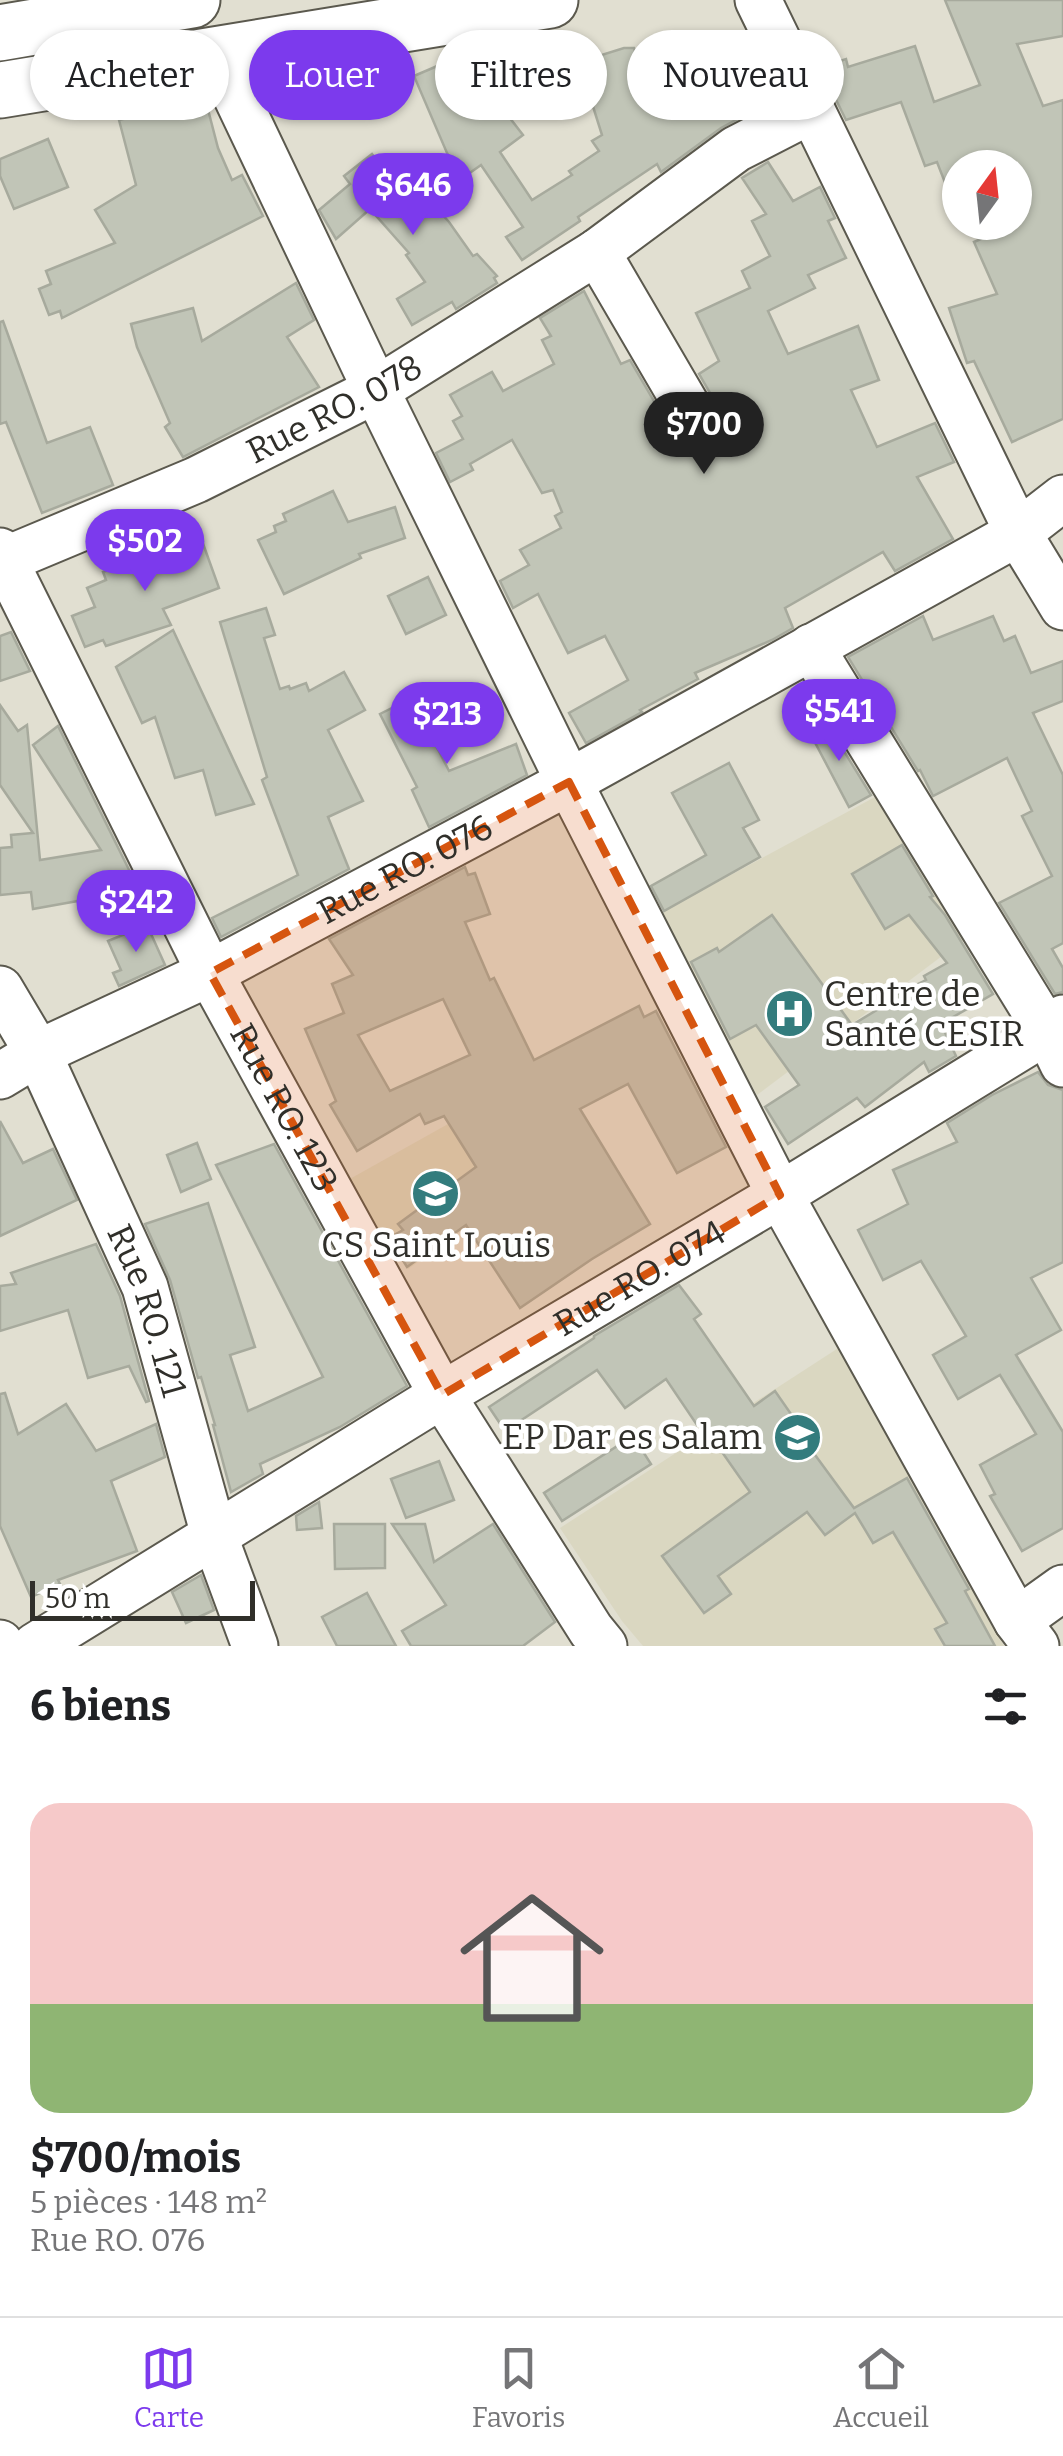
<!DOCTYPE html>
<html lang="fr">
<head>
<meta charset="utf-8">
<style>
  body { margin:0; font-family:Bitter,serif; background:#f6f6f6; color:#202124; height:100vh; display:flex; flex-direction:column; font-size:38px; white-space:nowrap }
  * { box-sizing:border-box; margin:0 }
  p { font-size:32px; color:#757577 }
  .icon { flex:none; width:55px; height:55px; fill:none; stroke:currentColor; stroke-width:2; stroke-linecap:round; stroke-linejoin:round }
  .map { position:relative; height:1646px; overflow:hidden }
  .details { display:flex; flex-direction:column; background:#fff; flex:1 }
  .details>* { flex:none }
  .top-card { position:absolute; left:30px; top:30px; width:1005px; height:90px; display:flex; gap:20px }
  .needle { width:65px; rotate:15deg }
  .controls { position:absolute; left:942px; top:150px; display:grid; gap:20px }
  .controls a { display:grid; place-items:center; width:90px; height:90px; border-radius:50%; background:#fff; box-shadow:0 2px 8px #0004; font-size:50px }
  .scale { position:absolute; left:30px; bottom:25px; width:225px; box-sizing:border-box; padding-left:10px; border:5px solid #302f2a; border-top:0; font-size:28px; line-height:35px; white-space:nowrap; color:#302f2a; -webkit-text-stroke:8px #fff; paint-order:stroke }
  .price { position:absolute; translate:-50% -85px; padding:0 22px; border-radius:35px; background:#7c3aed; color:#fff; font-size:32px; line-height:65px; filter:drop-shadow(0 2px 5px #0008) }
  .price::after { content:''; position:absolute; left:50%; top:60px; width:30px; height:22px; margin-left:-15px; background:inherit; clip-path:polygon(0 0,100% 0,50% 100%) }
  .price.selected { background:#222; color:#fff }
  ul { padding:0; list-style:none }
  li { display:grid; align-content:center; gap:20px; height:530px; padding:0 30px }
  li span { display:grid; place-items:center; height:310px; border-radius:30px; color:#555 }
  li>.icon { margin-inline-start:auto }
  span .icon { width:180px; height:180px; fill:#fffc; stroke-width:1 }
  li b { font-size:42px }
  h2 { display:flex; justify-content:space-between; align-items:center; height:120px; padding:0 30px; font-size:42px }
  .pill { padding:0 35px; border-radius:45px; background:#fff; box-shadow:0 2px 8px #0004; font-size:35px; line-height:90px }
  .pill.selected { background:#7c3aed; color:#fff }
  .dock { display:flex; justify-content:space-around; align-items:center; height:140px; border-top:2px solid #e0e0e0; background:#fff; font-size:28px; color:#757577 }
  .dock a { display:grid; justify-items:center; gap:5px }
  .dock .selected { color:#7c3aed }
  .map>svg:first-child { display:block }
  .built { fill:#dad7c1 }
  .building { fill:#c1c5b7; stroke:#a7aa9d; stroke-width:2.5; fill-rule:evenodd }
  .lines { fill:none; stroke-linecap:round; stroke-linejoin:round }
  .minor-casing { stroke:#5b594e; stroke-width:49 }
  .major-casing { stroke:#5b594e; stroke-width:59 }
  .minor { stroke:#fff; stroke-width:45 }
  .major { stroke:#fff; stroke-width:55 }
  .marked { fill:#d6550f; fill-opacity:0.2; stroke:#d6550f; stroke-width:8; stroke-dasharray:20 12; stroke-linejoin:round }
  .labels { text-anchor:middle; stroke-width:9; stroke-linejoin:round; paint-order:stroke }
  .street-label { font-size:35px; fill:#302f2a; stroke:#fff }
  .poi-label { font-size:35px; fill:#302f2a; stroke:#fff; text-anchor:start }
</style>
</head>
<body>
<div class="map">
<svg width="1063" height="1646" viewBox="0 0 1063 1646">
  <rect width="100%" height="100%" fill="#e1dfd1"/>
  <g class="built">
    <polygon points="888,790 974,932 757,1095 662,921 664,911"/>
    <polygon points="491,1100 495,1207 408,1269 375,1226 348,1180"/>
    <polygon points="843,1345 1004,1646 643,1646 622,1621 560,1528"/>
  </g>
  <g class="building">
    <polygon points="945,0 1063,0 1063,36 1017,44 1043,106 1063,100 1063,419 1012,442 974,361 967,363 949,308 997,294 974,242 1015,224 1015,168 960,168 960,216 958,216 937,162 925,166 901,102 846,120 820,67 846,59 848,67 915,46 934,102 980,85"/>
    <polygon points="498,40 521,94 499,104 523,135 500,152 532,200 572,175 569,171 599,151 592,141 602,135 579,62 624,48 634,48 652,109 700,86 697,79 742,53 771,101 721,128 661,172 657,164 578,217 580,221 522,260 506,237 523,227 481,165 464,177 447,153 414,76"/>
    <polygon points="205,98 218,148 232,180 242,175 263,216 62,318 60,311 49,315 39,289 51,284 46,271 115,243 95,210 136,185 119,120"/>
    <polygon points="48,139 68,187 14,209 0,176 0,159"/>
    <polygon points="372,154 401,188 410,179 449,222 473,256 477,254 497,276 494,278 497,283 456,309 452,302 412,325 397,299 425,282 406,255 409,253 370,209 336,239 319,210 350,184 344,176"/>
    <polygon points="768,162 793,201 820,187 835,218 828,221 846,258 808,275 815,288 768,311 788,354 858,326 879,380 851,390 877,447 935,423 954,462 917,477 953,539 895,571 883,552 785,608 793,628 772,640 695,673 698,679 640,710 642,712 586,743 569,713 628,680 605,636 568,653 538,594 513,608 500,581 529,565 520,550 561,528 555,516 562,512 553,490 542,493 512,440 470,464 473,470 450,482 436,453 463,439 453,421 462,416 450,395 492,372 503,391 554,364 542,340 551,336 540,318 584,291 621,364 630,360 672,432 682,441 693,444 708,440 717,430 720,417 717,405 699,374 719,361 696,313 750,288 742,271 770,256 752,221 766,214 742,178"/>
    <polygon points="296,283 314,320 287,337 319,387 183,457 165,427 170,423 137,347 131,324 193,308 202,341"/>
    <polygon points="3,321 47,443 90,427 113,485 42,513 6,422 0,424 0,322"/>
    <polygon points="333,491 348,522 395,507 405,538 359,554 361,558 284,594 258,540 276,532 274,526 286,521 283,514"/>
    <polygon points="201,538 219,588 163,609 171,625 106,646 103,640 85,647 72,616 95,607 87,588 106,580 103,572 140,557 141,560"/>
    <polygon points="428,577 446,615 406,634 388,596"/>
    <polygon points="266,608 275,635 264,638 280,689 289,686 290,689 306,683 309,691 344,672 365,710 328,730 363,801 328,817 349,869 221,937 212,918 298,875 262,780 267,777 220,622"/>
    <polygon points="923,616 933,640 993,616 1004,641 1015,636 1031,673 1063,661 1063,701 1033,713 1063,775 1063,943 1052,949 1063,968 1063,992 1055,994 999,903 1052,876 1022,816 1032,811 1007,758 933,796 920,770 918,771 848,657"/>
    <polygon points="173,630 254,804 216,815 203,770 175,778 155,717 142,723 116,667"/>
    <polygon points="11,632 30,671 0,681 0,636"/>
    <polygon points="810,696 871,795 849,807 810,733 825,725 808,697"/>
    <polygon points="412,698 449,771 516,744 527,775 429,827 412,790 417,787 380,714"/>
    <polygon points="0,705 18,731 27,725 40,860 101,850 33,745 58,726 139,890 33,909 31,892 0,895 0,848 12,847 11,835 33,833 0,785"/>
    <polygon points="729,763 759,820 743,828 760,857 664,911 651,886 706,855 672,793"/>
    <polygon points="902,845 933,896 930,897 945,915 993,994 941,1024 956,1056 929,1072 924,1062 865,1107 857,1098 788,1144 765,1107 799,1085 756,1025 730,1039 691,962 717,948 719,952 772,915 852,1025 895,999 893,996 926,980 924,976 947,963 909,915 885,929 852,874"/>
    <path d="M 465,867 L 468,875 L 475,873 L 490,914 L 465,922 L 490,980 L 494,978 L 534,1060 L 639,1006 L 644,1017 L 656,1011 L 726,1147 L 677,1173 L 628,1084 L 580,1109 L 650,1224 L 592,1259 L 520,1308 L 466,1225 L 407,1267 L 389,1238 L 403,1230 L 398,1224 L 476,1167 L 444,1116 L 425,1124 L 420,1114 L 357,1151 L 330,1105 L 336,1101 L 305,1029 L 344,1013 L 332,984 L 353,975 L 329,939 ZM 443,999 L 470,1055 L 390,1091 L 358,1035 Z"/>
    <polygon points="147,925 165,965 119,986 113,973 121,970 108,941"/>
    <polygon points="1038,1072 1048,1085 1063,1090 1063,1262 1031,1278 1061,1330 1016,1355 1063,1432 1063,1528 1022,1551 990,1496 995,1494 980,1465 1036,1434 1000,1375 958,1399 933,1355 966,1336 921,1261 883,1280 858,1230 908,1204 893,1170 957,1142 947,1123 992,1095"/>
    <polygon points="0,1121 23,1163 53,1149 77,1200 0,1236"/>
    <polygon points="197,1143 211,1179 181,1192 167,1155"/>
    <polygon points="274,1144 407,1386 340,1427 260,1464 263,1474 231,1492 213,1425 215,1425 201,1377 198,1378 170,1280 145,1224 208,1203 255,1347 230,1355 248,1411 323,1377 216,1165"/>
    <polygon points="96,1244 120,1296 149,1401 146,1402 129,1366 88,1378 68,1310 0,1331 0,1286 16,1284 11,1273"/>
    <polygon points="679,1285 701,1314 694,1319 754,1406 775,1391 800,1427 796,1429 854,1508 907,1478 969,1589 965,1591 995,1646 945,1646 935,1629 947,1623 893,1532 873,1543 855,1513 825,1535 807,1512 718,1576 731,1594 704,1613 662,1556 750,1492 701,1422 697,1425 666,1379 625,1408 597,1370 505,1431 489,1407 594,1338 594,1336"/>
    <polygon points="5,1393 18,1434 66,1404 96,1451 156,1424 165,1457 111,1481 137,1551 58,1580 60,1584 31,1597 0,1526 0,1394"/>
    <polygon points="633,1436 651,1464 562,1521 544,1493"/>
    <polygon points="439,1461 454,1500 406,1518 391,1479"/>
    <polygon points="319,1502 322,1528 297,1530 296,1516"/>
    <polygon points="334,1524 385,1524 385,1568 335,1569"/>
    <polygon points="392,1524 425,1524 434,1562 493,1524 555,1622 523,1646 411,1646 402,1631 446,1605"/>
    <polygon points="201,1575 214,1610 186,1623 172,1592"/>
    <polygon points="367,1593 396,1646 337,1646 322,1617"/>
  </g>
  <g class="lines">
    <defs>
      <g id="minor">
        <polyline points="758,0 1018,533 1063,607"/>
        <polyline points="216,54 376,390 569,782 780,1195 1017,1621 1036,1646"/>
        <polyline points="597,252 694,418"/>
        <path id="s1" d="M 0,551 L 210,973 L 442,1395 L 591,1630 L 604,1646"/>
        <path id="s2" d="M 0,562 L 196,480 L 376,390 L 597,252 L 736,149 L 812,110"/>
        <polyline points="811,647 1047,1031 1063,1064"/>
        <path id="s3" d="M 0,989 L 38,1053 L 145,1287 L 214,1535 L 255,1646"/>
        <path id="s4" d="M 0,1076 L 38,1053 L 210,973 L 569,782 L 1018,533 L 1063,498"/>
        <polyline points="1017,1621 1063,1588"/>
        <polyline points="0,1643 2,1646"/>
        <path id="s5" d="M 35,1646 L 442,1395 L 780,1195 L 1047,1031 L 1063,1018"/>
      </g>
      <g id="major">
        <polyline points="0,33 192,0"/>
        <polyline points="0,90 550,0"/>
      </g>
    </defs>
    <use href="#minor" class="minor-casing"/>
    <use href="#major" class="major-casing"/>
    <use href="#minor" class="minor"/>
    <use href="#major" class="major"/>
  </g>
  <path class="marked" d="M 569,782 L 780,1195 L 442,1395 L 210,973 Z"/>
  <defs>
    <symbol id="hospital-disc" viewBox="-11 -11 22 22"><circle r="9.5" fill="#337c7d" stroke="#fff"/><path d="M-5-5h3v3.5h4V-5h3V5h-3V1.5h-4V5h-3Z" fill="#fff"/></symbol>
    <symbol id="school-disc" viewBox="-11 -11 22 22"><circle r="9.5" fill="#337c7d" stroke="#fff"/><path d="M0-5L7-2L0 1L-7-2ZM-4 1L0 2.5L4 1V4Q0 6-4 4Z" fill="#fff"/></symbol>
  </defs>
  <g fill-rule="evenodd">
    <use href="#hospital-disc" x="762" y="986" width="55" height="55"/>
    <use href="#school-disc" x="408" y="1166" width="55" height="55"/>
    <use href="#school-disc" x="770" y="1410" width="55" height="55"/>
  </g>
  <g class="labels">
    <g class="street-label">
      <text dy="12" stroke="none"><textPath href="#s2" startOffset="368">Rue RO. 078</textPath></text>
      <text dy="12" stroke="none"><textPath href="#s4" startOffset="455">Rue RO. 076</textPath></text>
      <text dy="12" stroke="none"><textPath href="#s1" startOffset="625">Rue RO. 123</textPath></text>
      <text dy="12" stroke="none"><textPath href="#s5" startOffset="708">Rue RO. 074</textPath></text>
      <text dy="12" stroke="none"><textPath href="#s3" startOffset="355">Rue RO. 121</textPath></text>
    </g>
    <g class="poi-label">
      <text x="824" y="1006">Centre de<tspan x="824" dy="40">Santé CESIR</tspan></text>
      <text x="436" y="1257" text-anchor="middle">CS Saint Louis</text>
      <text x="762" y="1449" text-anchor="end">EP Dar es Salam</text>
    </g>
  </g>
</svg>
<div class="controls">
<a><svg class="needle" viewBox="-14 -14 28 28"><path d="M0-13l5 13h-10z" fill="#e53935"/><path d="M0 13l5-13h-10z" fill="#757577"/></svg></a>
</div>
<div class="scale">50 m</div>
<b class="price" style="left:413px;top:238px">$646</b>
<b class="price selected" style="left:704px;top:477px">$700</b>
<b class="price" style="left:145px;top:594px">$502</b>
<b class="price" style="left:839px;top:764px">$541</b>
<b class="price" style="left:447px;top:767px">$213</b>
<b class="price" style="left:136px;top:955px">$242</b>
<div class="top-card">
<a class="pill">Acheter</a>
<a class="pill selected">Louer</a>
<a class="pill">Filtres</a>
<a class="pill">Nouveau</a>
</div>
</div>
<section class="details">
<h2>6 biens<svg class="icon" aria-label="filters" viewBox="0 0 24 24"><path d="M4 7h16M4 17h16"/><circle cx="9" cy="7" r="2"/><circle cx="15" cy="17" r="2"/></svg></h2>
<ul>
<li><span style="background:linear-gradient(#f6c9c9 65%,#8fb573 0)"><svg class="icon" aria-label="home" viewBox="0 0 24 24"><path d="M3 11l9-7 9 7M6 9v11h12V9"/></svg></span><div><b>$700/mois</b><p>5 pièces · 148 m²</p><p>Rue RO. 076</p></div></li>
</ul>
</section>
<nav class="dock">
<a class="selected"><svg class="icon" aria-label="map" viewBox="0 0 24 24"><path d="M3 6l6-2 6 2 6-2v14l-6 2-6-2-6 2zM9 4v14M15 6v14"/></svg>Carte</a>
<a><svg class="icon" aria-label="saved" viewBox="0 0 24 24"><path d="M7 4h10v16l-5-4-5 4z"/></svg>Favoris</a>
<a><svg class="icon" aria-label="home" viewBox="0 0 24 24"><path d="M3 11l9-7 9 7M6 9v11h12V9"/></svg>Accueil</a>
</nav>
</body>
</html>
